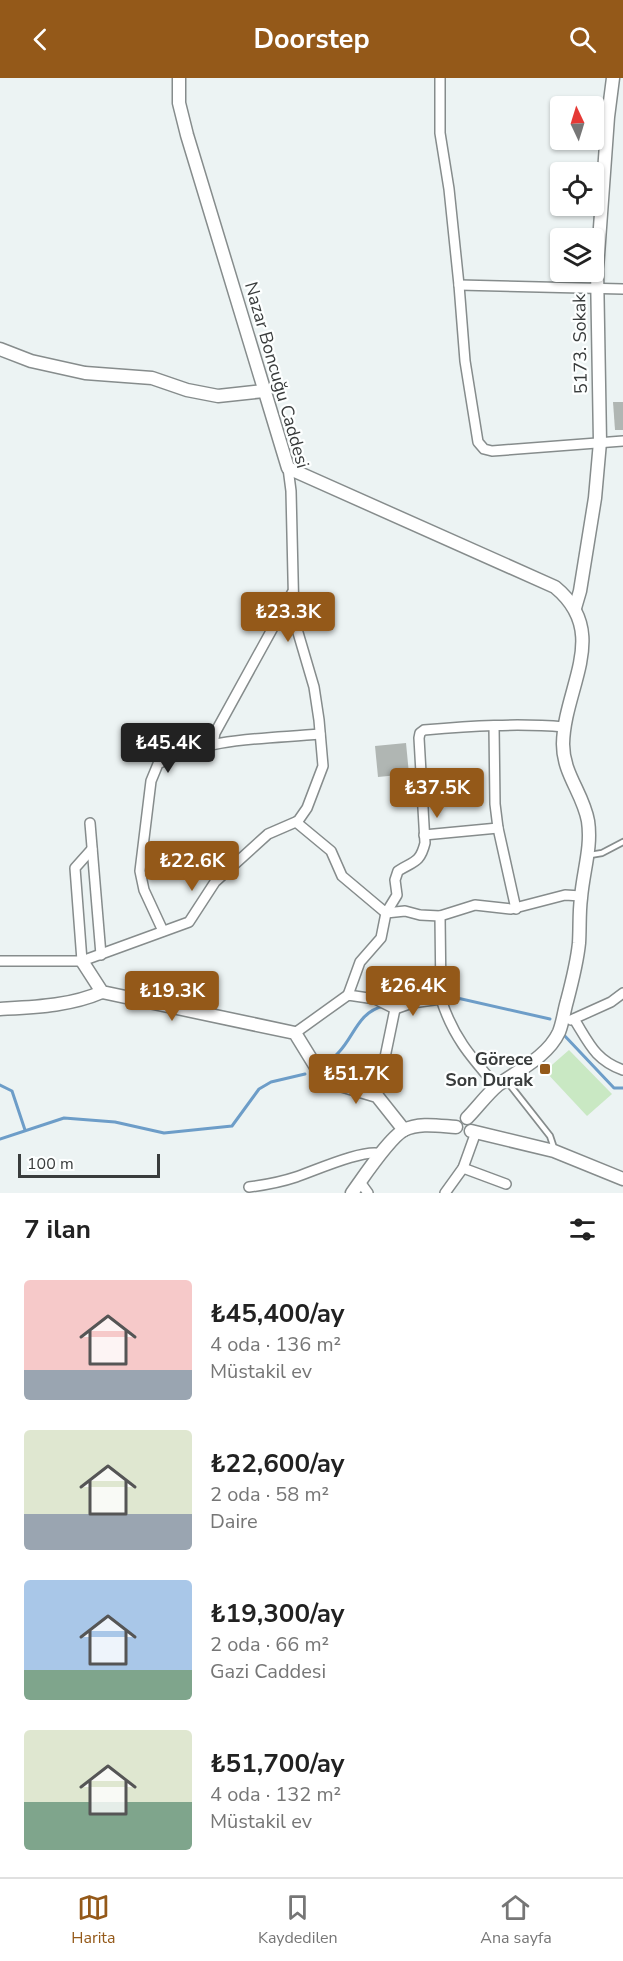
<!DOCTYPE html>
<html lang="tr">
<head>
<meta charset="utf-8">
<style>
  body { margin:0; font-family:"Nunito Sans",sans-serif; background:#f6f6f6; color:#222; height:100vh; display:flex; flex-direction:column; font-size:22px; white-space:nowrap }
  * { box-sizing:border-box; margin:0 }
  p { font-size:20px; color:#767676 }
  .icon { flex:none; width:33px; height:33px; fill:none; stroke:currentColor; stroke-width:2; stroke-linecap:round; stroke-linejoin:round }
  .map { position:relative; height:1115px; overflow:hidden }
  .details { display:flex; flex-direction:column; background:#fff; flex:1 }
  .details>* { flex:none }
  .needle { width:39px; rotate:356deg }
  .tools { position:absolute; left:550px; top:18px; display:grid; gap:12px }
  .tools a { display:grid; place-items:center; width:54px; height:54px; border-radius:6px; background:#fff; box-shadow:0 2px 4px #0004; font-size:30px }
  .scale { position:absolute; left:18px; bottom:15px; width:142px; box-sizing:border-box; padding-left:6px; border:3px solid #393c3c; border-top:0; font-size:16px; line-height:21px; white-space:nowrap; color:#393c3c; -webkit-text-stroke:4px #fdffff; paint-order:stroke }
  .price { position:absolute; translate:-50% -51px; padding:0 14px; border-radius:6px; background:#945919; color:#fff; font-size:20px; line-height:39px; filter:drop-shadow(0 2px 3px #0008) }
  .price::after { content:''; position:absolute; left:50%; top:36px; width:18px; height:14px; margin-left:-9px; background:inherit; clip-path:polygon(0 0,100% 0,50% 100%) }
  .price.active { background:#222; color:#fff }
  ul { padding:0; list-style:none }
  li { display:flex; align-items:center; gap:18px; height:150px; padding:0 24px }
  li span { display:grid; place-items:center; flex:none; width:168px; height:120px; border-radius:6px; color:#555 }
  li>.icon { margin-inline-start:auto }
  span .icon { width:72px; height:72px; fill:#fffc; stroke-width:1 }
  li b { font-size:26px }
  h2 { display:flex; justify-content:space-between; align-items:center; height:72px; padding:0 24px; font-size:26px }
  header { display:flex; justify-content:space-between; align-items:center; height:78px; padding:0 24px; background:#945919; color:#fff; font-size:27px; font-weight:700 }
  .tab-bar { display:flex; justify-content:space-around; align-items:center; height:84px; border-top:2px solid #e0e0e0; background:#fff; font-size:16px; color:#767676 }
  .tab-bar a { display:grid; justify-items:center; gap:3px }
  .tab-bar .active { color:#945919 }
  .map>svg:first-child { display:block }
  .green { fill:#c9e8c3 }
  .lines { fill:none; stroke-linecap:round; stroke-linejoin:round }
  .stream { stroke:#6d9dc8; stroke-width:3 }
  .building { fill:#b0b6b3 }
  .service-casing { stroke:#868c8c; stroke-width:8 }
  .minor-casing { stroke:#868c8c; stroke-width:12 }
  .tertiary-casing { stroke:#868c8c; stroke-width:15 }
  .service { stroke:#fff; stroke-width:4.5 }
  .minor { stroke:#fff; stroke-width:9 }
  .tertiary { stroke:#fff; stroke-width:12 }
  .poi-dot { fill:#945919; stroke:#fdffff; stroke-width:2 }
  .labels { text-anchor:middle; stroke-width:4.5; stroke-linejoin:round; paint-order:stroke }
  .street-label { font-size:18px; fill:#393c3c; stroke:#fdffff }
  .poi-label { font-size:18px; font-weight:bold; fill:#393c3c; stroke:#fdffff; text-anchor:end }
</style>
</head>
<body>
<header><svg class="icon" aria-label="back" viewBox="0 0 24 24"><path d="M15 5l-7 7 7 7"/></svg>Doorstep<svg class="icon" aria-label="search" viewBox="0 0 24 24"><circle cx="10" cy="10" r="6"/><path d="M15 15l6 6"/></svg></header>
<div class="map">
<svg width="623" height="1115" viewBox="0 0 623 1115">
  <rect width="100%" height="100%" fill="#ecf3f3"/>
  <polygon class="green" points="569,972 612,1016 587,1038 545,993"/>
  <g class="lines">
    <g class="stream">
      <polyline points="444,917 550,941"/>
      <polyline points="391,926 405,923"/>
      <polyline points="563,956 614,1010 623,1010"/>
      <path d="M 321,990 C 327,985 334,980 339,974 C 355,957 358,934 384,928"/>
      <polyline points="0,1007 12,1013 25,1052"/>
      <polyline points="0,1061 64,1040 115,1044 164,1055 232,1048 259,1011 271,1004 305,996"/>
    </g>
  </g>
  <g class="building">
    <polygon points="613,324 623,324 623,352 615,352"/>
    <polygon points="406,665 409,696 378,699 375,668"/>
  </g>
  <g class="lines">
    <defs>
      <g id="service">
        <polyline points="590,777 602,775 623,764"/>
        <polyline points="506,1002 550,1058 554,1070"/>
      </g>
      <g id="minor">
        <polyline points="440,0 440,55 449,111 459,207 465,283 478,364 484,371 492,373 623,363"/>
        <polyline points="459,207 623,211"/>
        <polyline points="494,648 495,726 498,750 516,831"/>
        <polyline points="213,666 215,655 292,515"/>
        <polyline points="296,744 331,773 342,798 386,835 405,833 420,837 440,838"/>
        <polyline points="90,745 101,877"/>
        <polyline points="424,757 498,750"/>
        <path d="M 163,853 L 144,812 L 140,793 L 151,703 L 158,686 C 206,659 266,661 320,656"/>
        <polyline points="0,883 82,883 189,844 215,804 268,756 298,743 307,730 323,688 319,642 314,609 294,541 291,413 288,390"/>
        <polyline points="82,883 75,790 92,771"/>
        <path d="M 348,917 L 360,884 L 381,860 L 386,835 L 397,817 L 395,802 L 398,793 C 414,783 420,785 425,765 L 419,660 L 420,655 L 424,652 C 471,648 518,645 564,649"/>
        <path d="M 574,941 C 589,965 595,982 623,992"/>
        <polyline points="571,942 611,924 623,915"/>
        <polyline points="295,955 348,917 375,921 395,931 412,925 441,921"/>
        <path d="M 497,1009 C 471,979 453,959 441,921 L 440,838 L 475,827 L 511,831 L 565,817 L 581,818"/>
        <polyline points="377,1018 395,931"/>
        <polyline points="463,1090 506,1106"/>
        <polyline points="360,1104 368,1115"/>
        <path d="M 249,1109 C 265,1107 281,1104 296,1099 C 314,1093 365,1070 381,1076"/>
        <polyline points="445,1115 463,1090 476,1054"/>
      </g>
      <g id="tertiary">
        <path d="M 179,0 L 179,25 L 187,57 L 288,390 L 555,509 C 611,555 564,609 563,666 C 563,696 583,715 588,743 C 592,769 583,794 581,820 C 579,835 580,850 579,865 C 577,885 572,904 567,923 C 564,933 563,944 559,954 C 548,978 519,992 498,1007 C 487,1016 477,1030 467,1040"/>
        <polyline points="0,271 31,283 85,295 152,300 187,312 218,318 264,313"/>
        <polyline points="575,530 580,513 595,420 600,364 597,191 608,39 613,0"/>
        <polyline points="82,883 102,914 295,955 319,994 337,1006 377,1018 404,1052"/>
        <path d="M 0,931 C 35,929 70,928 102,914"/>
        <polyline points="471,1053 554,1073 623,1101"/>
        <path d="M 352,1115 C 363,1100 389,1060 404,1052 C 419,1044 440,1048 456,1049"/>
      </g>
    </defs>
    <use href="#service" class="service-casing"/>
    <use href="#minor" class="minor-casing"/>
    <use href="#tertiary" class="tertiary-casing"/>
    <use href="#service" class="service"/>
    <use href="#minor" class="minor"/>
    <use href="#tertiary" class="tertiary"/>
  </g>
  <rect class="poi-dot" x="539" y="985" width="12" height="12" rx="3"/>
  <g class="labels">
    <g class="street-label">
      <text transform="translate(580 266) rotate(-91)" y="6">5173. Sokak</text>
      <text transform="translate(277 297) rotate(74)" y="6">Nazar Boncuğu Caddesi</text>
    </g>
    <g class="poi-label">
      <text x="533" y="987">Görece<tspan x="533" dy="21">Son Durak</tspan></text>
    </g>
  </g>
</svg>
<div class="tools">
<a><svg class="needle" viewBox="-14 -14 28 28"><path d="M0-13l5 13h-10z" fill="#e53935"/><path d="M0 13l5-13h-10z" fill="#767676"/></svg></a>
<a><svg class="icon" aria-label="locate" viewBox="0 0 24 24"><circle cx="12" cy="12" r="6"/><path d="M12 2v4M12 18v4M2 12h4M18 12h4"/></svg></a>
<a><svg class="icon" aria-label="layers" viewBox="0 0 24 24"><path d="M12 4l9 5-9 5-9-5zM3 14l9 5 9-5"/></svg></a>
</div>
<div class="scale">100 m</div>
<b class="price" style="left:288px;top:565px">₺23.3K</b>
<b class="price active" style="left:168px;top:696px">₺45.4K</b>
<b class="price" style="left:437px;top:741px">₺37.5K</b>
<b class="price" style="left:192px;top:814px">₺22.6K</b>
<b class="price" style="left:413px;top:939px">₺26.4K</b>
<b class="price" style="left:172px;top:944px">₺19.3K</b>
<b class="price" style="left:356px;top:1027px">₺51.7K</b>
</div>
<section class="details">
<h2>7 ilan<svg class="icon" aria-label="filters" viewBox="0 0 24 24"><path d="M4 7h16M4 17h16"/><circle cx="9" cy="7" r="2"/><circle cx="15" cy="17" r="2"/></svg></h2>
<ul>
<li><span style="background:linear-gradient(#f6c9c9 75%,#9aa5b1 0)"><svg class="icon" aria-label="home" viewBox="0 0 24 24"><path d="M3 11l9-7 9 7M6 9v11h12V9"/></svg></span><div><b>₺45,400/ay</b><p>4 oda · 136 m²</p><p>Müstakil ev</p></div></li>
<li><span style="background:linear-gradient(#dfe7d0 70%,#9aa5b1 0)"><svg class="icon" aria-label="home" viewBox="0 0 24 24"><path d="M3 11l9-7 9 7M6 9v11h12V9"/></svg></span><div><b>₺22,600/ay</b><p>2 oda · 58 m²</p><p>Daire</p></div></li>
<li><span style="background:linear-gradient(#a9c7e8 75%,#7fa58c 0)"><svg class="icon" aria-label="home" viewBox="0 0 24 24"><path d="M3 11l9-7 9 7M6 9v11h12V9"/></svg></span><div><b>₺19,300/ay</b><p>2 oda · 66 m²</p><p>Gazi Caddesi</p></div></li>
<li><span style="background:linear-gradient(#dfe7d0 60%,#7fa58c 0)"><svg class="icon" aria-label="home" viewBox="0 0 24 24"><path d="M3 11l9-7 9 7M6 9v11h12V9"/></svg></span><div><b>₺51,700/ay</b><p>4 oda · 132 m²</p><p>Müstakil ev</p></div></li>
</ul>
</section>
<nav class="tab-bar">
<a class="active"><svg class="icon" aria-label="map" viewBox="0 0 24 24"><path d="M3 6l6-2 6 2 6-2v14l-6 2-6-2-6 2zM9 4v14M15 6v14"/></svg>Harita</a>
<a><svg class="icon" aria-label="saved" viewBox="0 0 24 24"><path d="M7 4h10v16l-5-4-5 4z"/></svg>Kaydedilen</a>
<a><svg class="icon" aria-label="home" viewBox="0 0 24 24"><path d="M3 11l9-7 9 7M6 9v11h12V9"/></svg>Ana sayfa</a>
</nav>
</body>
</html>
